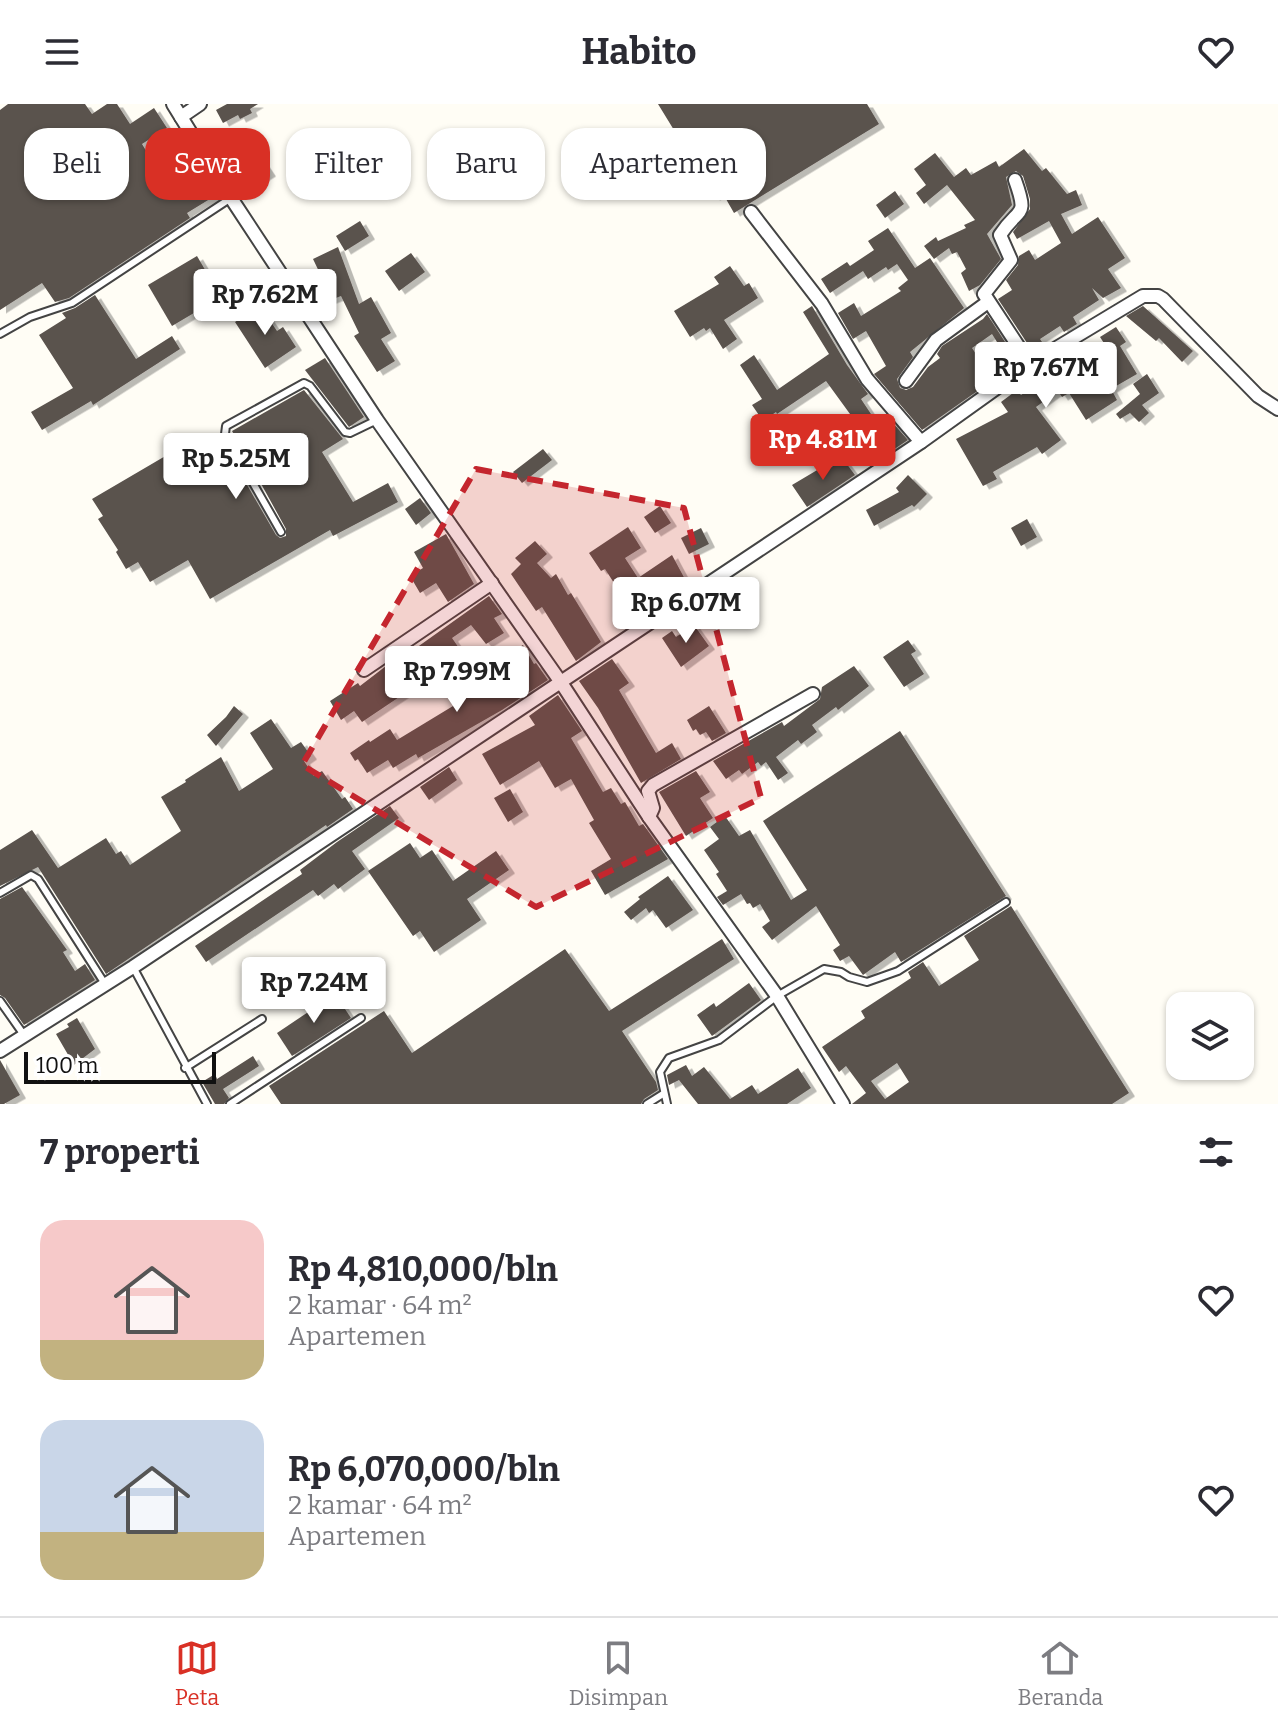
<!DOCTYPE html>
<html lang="id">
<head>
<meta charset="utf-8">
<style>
  body { margin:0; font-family:Bitter,serif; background:#f7f7f7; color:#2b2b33; height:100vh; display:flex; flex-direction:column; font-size:30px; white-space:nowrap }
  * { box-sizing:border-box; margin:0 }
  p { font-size:26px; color:#7c7c81 }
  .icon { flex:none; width:44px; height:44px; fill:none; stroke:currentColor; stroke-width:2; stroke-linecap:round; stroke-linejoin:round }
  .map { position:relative; height:1000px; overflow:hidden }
  .side { display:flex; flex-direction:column; background:#fff; flex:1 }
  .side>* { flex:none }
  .banner { position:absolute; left:24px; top:24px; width:800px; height:72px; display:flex; gap:16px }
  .controls { position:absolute; left:1166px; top:888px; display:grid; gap:16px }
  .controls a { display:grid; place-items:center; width:88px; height:88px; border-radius:16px; background:#fff; box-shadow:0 2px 6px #0004; font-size:40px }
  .scale { position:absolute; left:24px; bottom:20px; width:192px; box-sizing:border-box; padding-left:8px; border:4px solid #111; border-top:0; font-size:22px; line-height:28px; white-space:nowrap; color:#111; -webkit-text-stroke:6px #fff; paint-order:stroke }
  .price { position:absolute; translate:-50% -68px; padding:0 18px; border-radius:8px; background:#fff; color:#222; font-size:26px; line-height:52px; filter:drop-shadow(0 2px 4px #0008) }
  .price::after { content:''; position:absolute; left:50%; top:48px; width:24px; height:18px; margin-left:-12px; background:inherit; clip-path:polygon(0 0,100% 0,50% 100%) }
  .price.active { background:#d93025; color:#fff }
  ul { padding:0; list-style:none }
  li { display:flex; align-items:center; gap:24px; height:200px; padding:0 40px }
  li span { display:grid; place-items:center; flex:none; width:224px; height:160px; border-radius:24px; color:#555 }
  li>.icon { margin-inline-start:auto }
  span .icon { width:96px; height:96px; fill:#fffc; stroke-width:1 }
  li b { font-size:34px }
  h2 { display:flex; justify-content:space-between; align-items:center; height:96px; padding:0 40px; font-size:34px }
  .pill { padding:0 28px; border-radius:24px; background:#fff; box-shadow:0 2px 6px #0004; font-size:28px; line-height:72px }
  .pill.active { background:#d93025; color:#fff }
  header { display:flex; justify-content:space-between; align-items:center; height:104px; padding:0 40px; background:#fff; font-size:36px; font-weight:700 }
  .tab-bar { display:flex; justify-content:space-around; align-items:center; height:112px; border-top:2px solid #e1e1e2; background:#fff; font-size:22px; color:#7c7c81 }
  .tab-bar a { display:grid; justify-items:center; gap:4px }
  .tab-bar .active { color:#d93025 }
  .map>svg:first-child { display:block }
  .building { fill:#5a524d; fill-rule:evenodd; filter:url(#shadow) }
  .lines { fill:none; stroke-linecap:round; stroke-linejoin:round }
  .lane-casing { stroke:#444; stroke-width:10 }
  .street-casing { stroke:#444; stroke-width:16 }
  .lane { stroke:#fff; stroke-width:6 }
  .street { stroke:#fff; stroke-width:12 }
  .marked { fill:#c4262e; fill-opacity:0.2; stroke:#c4262e; stroke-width:6; stroke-dasharray:16 10; stroke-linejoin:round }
</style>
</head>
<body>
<header><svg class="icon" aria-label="menu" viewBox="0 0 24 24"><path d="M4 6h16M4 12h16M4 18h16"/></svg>Habito<svg class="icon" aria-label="heart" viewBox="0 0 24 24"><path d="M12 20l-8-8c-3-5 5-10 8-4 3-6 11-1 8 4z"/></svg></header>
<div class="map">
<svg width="1278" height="1000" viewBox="0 0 1278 1000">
  <defs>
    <filter id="shadow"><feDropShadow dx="6" dy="3.5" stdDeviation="0" flood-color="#0004"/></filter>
  </defs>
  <rect width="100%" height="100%" fill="#fffdf5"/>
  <g class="building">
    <polygon points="8,0 85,0 92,10 107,0 117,0 130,20 154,4 167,24 142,40 166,80 182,69 176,58 192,48 218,90 187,109 190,114 69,194 55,198 42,179 0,206 0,6"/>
    <polygon points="227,0 258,0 250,5 252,9 240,15 238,11 223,19 216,6"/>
    <polygon points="658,0 867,0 879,20 734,109 722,88 714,93 698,65 723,50 712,34 690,47 680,29 677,31"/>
    <polygon points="1024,45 1042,67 1046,64 1067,90 1076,86 1082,101 1061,110 1072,130 1098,113 1125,154 1108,165 1121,184 1103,194 1092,184 1099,196 1073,213 1077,220 1064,228 1060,222 1040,235 1044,241 1033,248 998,195 1012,186 1006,176 1018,161 1019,152 1029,146 1035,156 1061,139 1049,117 1017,135 1013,128 1030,105 1030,95 1023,72 1016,67 1006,73 1012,101 987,130 1001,155 980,181 969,187 961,169 966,165 957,148 952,150 949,144 934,155 924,142 936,133 938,137 966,124 964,121 975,116 947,81 924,100 916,89 926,81 914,65 935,49 954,73 966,64 971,71 996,57 999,63"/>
    <polygon points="260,54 270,69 249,82 240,68"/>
    <polygon points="895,87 904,100 885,114 876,101"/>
    <polygon points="360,117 369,132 345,147 336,132"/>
    <polygon points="888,124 915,164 930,154 964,204 910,248 913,253 897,275 900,284 906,286 913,283 928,263 940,254 937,250 942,242 983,215 987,210 1018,258 1012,262 992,230 972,244 993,276 922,326 874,270 886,262 866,227 853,235 838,209 854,199 861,212 901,187 898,184 908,176 897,160 888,166 886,163 868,175 863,167 830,189 821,175 847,158 850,162 874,146 868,137"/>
    <polygon points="338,143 359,200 371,193 391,229 381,235 395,257 377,268 354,232 359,229 341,192 323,199 316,183 325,180 313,155"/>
    <polygon points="411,149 425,168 399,187 385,167"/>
    <polygon points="197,152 221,193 172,222 148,181"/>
    <polygon points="730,162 744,182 749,179 758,194 724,216 737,235 723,245 710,224 706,227 704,224 690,233 674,207 719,180 714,173"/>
    <polygon points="95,191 136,255 172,232 180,245 93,301 91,297 42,326 31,308 73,284 39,231 66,214 62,209 75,204"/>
    <polygon points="260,202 277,227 283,223 296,243 265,264 235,218"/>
    <polygon points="812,202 847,261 868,290 861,295 881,325 892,318 908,336 872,360 856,337 840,348 834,338 858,321 826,277 777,310 776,308 763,317 752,301 762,295 740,261 754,251 777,286 829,250 803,208"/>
    <polygon points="1143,202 1193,247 1182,258 1159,234 1156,237 1126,212"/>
    <polygon points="1116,223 1126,238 1120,242 1137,270 1111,285 1117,296 1086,316 1069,289 1062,293 1058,287 1036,303 1061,336 1042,350 1037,343 993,368 997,375 983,382 956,335 1008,308 1001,298 1017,286 1021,291 1084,252 1090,262 1111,250 1100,233"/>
    <polygon points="325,254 364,313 349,323 305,266"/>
    <polygon points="1147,270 1159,289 1142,301 1149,309 1139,318 1130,309 1120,315 1116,310 1140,290 1133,280"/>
    <polygon points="304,286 343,335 322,348 353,398 388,379 398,398 333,432 330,426 210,495 188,456 150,478 138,458 126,465 116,448 118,446 98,415 103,412 92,395 191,337 202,354 224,341 276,431 280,434 286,432 286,425 232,327"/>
    <polygon points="543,345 552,356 522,379 513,368"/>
    <polygon points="843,355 855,371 807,403 792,381 824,362 827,366"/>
    <polygon points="908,371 927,390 914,403 912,401 874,422 866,406 899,388 896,384"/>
    <polygon points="420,394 431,409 416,421 405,405"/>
    <polygon points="660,402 671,419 655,429 644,413"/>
    <polygon points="1027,415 1037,433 1021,442 1011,424"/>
    <polygon points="628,423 641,444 625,454 638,474 672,451 687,479 671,488 669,484 634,510 605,465 601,467 589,449"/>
    <polygon points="701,424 709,440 689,450 681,434"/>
    <polygon points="446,430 474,480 448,498 436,479 420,489 410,472 423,464 414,448"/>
    <polygon points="535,437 547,450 537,459 551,474 556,470 568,491 571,489 601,538 576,557 542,503 536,507 511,470 521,460 515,454"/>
    <polygon points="489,492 502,510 494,514 504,529 486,540 471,521 452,534 461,547 434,566 439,572 423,584 420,579 362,618 354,607 341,616 330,597 358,579 360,582 386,562 388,564"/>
    <polygon points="694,521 709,542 681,563 662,534 672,527 676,533"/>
    <polygon points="908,536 916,547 911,550 924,570 904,583 883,553"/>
    <polygon points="523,541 534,560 536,559 548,576 502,606 418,654 416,650 393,664 388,656 367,669 358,655 355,657 350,649 369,636 370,638 390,625 397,636 458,599 467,592 460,578 481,565 493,582 511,571 501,554"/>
    <polygon points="612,555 629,579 619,586 656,649 672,639 681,655 641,679 598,604 579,577"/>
    <polygon points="854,562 869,582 838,606 836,603 812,621 817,628 801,640 798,636 776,653 788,669 778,676 766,658 761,662 758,658 742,670 739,666 726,675 713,657 782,618 784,622 820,595 822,583"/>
    <polygon points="558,591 582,627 571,634 603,688 611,684 621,700 625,698 639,722 643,720 668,755 605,791 591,767 611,755 589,719 594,716 571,675 555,684 539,657 500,681 482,650 535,621 529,612"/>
    <polygon points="234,602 243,610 216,642 207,631 226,613"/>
    <polygon points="709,602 726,629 712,637 706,628 700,631 696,625 693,627 687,616"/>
    <polygon points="271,615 291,644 301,638 311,652 304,657 314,672 322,667 342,695 345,693 353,705 327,723 326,721 106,870 38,763 0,782 0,746 32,726 58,764 106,734 116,750 121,747 130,761 181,727 161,693 186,678 185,676 221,653 239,687 273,665 250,629"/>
    <polygon points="900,627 1006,792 901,858 895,848 863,871 849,852 840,857 833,846 840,841 816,802 772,836 762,823 770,817 760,800 753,804 750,799 747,800 741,790 723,801 717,793 727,787 716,770 719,768 704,746 719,735 710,723 725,712 739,732 750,726 791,796 807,786 763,717"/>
    <polygon points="449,663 457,676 429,696 420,683"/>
    <polygon points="696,667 710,688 700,694 713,714 686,732 659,688"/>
    <polygon points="510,685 523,708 508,718 494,694"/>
    <polygon points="390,702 399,714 352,747 365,765 338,785 334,780 318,792 313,786 206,858 195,842 302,770 300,766 337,738"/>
    <polygon points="410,739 420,754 432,746 453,777 496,747 509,766 467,795 481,816 434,848 420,827 413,832 368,767"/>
    <polygon points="668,772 693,806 666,824 653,806 649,809 646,804 631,816 624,808 640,795 638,793"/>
    <polygon points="22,783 67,846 63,848 75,867 85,860 95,876 24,921 5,894 0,891 0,795"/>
    <path d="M 1011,802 L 1129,989 L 1112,1000 L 852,1000 L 866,989 L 846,962 L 839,968 L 822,943 L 865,914 L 861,907 L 911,874 L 908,868 L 923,858 L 939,882 L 979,856 L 964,832 ZM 897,959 L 909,978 L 885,995 L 871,977 Z"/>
    <polygon points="722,835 734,855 622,927 656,978 658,986 644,995 641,1000 281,1000 269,982 384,907 412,949 565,845 609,907"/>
    <polygon points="749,879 761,896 712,932 697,911 714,899 716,903"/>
    <polygon points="335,890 351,914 292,952 277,929"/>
    <polygon points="77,914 95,945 74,961 56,930 69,923 67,920"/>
    <polygon points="253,952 259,962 223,985 229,994 224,1000 215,1000 202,978 215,970 217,975"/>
    <polygon points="0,956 20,991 4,1000 0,1000"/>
    <polygon points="686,961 692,972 704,963 730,995 752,981 758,990 798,964 811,984 787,1000 698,1000 679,976 669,981 667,971"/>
  </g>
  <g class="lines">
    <defs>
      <g id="lane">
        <polyline points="0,230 30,213 72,199 231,94"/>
        <polyline points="281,428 225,330 226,322 304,279 310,282 345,328 350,329 377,316"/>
        <polyline points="0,789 31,771 38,775 105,880"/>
        <polyline points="133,863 207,1000"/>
        <polyline points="0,897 24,931"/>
        <polyline points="185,964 262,915"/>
        <polyline points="230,1000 361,914"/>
        <polyline points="647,1000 663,990"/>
        <polyline points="667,1000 660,968 669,954 719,936 777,892 824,865 841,868 849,873 867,878 898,867 1006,798"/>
      </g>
      <g id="street">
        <polyline points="173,0 231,94 377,316 560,577 649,713 777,892 843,1000"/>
        <polyline points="181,13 200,0"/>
        <path d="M 1015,76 C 1029,115 1019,102 1000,131 L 1011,156 L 984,190 L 1030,260"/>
        <polyline points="751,108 822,200 867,275 921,338"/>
        <polyline points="906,277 936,236 988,198"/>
        <polyline points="364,566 492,479"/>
        <polyline points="649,713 653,704 648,687 653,681 813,590"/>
        <polyline points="0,947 133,863 921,338 1030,260 1143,192 1158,192 1163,195 1258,292 1278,305"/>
      </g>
    </defs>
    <use href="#lane" class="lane-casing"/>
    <use href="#street" class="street-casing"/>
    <use href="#lane" class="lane"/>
    <use href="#street" class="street"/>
  </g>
  <path class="marked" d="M 476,365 L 684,404 L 761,694 L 536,803 L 302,661 Z"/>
</svg>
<div class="controls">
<a><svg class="icon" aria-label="layers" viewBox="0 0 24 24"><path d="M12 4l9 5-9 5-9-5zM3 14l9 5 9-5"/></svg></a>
</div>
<div class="scale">100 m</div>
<b class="price" style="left:265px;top:233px">Rp 7.62M</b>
<b class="price" style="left:1046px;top:306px">Rp 7.67M</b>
<b class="price active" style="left:823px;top:378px">Rp 4.81M</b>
<b class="price" style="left:236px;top:397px">Rp 5.25M</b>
<b class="price" style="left:686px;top:541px">Rp 6.07M</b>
<b class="price" style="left:457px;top:610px">Rp 7.99M</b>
<b class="price" style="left:314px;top:921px">Rp 7.24M</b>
<div class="banner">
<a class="pill">Beli</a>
<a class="pill active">Sewa</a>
<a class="pill">Filter</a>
<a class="pill">Baru</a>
<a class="pill">Apartemen</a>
</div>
</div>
<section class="side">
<h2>7 properti<svg class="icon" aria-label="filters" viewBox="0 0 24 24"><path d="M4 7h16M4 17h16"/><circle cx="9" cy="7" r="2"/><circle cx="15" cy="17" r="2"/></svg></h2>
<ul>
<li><span style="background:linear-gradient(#f6c9c9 75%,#c2b280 0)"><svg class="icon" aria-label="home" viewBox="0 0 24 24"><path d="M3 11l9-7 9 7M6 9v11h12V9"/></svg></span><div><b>Rp 4,810,000/bln</b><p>2 kamar · 64 m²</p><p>Apartemen</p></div><svg class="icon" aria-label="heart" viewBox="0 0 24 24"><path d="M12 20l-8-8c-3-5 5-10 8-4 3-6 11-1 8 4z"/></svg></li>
<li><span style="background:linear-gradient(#c9d6e8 70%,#c2b280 0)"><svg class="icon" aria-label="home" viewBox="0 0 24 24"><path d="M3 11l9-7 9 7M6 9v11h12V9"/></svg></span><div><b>Rp 6,070,000/bln</b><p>2 kamar · 64 m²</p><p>Apartemen</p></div><svg class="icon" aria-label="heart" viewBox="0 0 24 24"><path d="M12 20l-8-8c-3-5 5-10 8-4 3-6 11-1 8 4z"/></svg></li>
</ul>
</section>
<nav class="tab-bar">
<a class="active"><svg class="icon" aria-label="map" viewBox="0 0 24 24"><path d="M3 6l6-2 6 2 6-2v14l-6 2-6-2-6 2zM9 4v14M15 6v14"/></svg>Peta</a>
<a><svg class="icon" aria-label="saved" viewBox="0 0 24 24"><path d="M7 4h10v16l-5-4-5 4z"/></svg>Disimpan</a>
<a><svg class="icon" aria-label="home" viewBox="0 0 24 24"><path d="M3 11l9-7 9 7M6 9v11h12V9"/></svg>Beranda</a>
</nav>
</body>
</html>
